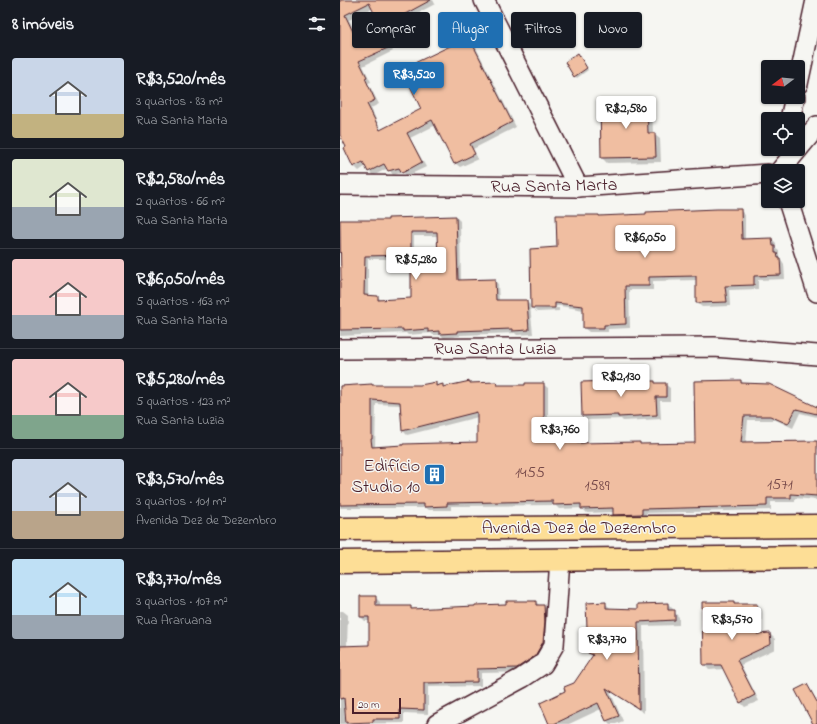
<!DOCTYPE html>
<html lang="pt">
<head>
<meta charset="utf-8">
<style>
  body { margin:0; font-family:"Indie Flower",sans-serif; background:#242831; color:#f1f3f6; height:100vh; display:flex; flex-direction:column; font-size:15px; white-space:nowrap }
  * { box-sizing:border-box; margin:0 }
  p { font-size:13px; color:#9ea1a6 }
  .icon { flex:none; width:22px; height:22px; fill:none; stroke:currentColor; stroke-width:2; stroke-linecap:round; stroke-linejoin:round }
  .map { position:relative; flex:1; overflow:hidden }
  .side { display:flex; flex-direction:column; background:#171b24; width:340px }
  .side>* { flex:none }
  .guide { position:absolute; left:12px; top:12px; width:380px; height:36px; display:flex; gap:8px }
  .needle { width:26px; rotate:254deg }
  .controls { position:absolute; left:421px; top:60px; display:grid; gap:8px }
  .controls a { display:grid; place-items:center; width:44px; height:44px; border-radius:4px; background:#171b24; box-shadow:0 1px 3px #0004; font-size:20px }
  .scale { position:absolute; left:12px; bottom:10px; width:49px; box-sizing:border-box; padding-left:4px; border:2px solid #4a1f2b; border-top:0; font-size:11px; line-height:14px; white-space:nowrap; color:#4a1f2b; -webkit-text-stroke:3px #f6f6f2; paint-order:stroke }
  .price { position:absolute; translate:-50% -34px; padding:0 9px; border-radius:4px; background:#fff; color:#222; font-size:13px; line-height:26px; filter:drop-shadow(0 1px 2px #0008) }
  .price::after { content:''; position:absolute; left:50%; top:24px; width:12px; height:9px; margin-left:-6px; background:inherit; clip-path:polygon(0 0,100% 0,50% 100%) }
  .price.active { background:#1f6fb2; color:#fff }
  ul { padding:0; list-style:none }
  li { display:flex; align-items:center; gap:12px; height:100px; padding:0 12px }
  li+li { border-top:1px solid #363941 }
  li span { display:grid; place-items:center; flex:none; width:112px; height:80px; border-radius:4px; color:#555 }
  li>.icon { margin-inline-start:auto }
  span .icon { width:48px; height:48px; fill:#fffc; stroke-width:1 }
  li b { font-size:17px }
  h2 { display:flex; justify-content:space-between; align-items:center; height:48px; padding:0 12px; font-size:17px }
  .tag { padding:0 14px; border-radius:4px; background:#171b24; box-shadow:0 1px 3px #0004; font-size:14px; line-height:36px }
  .tag.active { background:#1f6fb2; color:#fff }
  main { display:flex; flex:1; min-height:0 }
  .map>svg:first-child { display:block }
  .shadow { fill:#0003; fill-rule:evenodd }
  .building { fill:#f0bea1; stroke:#4a1f2b; fill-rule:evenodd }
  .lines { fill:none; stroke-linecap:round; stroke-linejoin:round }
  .minor-casing { stroke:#4a1f2b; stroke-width:22 }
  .highway-casing { stroke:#4a1f2b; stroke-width:25 }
  .minor { stroke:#f6f6f2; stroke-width:19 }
  .highway { stroke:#fdde96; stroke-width:22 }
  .labels { text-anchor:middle; stroke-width:3; stroke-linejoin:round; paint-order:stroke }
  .number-label { font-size:16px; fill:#744748 }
  .street-label { font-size:18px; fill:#4a1f2b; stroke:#f6f6f2 }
  .poi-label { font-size:18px; fill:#4a1f2b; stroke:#f6f6f2; text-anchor:end }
</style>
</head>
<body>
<main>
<section class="side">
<h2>8 imóveis<svg class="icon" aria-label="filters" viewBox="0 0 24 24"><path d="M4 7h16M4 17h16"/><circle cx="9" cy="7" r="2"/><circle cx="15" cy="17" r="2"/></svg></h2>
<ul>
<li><span style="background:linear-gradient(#c9d6e8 70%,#c2b280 0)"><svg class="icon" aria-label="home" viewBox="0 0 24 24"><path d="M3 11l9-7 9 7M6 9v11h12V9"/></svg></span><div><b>R$3,520/mês</b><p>3 quartos · 83 m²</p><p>Rua Santa Marta</p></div></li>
<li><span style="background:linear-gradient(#dfe7d0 60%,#9aa5b1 0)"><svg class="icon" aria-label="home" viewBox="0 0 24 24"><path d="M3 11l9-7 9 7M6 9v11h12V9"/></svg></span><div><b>R$2,580/mês</b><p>2 quartos · 66 m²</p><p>Rua Santa Marta</p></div></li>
<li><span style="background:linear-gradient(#f6c9c9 70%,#9aa5b1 0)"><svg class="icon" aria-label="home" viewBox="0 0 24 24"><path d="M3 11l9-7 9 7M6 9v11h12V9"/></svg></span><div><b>R$6,050/mês</b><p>5 quartos · 163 m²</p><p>Rua Santa Marta</p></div></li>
<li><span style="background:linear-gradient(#f6c9c9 70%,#7fa58c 0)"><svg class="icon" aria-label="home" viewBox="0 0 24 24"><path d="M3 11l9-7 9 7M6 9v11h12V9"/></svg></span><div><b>R$5,280/mês</b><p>5 quartos · 123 m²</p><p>Rua Santa Luzia</p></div></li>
<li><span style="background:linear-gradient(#c9d6e8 65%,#b9a48a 0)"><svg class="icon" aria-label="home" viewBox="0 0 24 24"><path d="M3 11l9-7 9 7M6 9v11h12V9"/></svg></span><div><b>R$3,570/mês</b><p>3 quartos · 101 m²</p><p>Avenida Dez de Dezembro</p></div></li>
<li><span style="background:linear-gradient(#bfe0f5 70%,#9aa5b1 0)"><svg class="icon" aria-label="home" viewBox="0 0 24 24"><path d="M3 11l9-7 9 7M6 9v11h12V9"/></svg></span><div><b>R$3,770/mês</b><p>3 quartos · 107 m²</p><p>Rua Araruana</p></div></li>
</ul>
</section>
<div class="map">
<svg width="477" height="724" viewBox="0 0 477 724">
  <rect width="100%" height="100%" fill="#f6f6f2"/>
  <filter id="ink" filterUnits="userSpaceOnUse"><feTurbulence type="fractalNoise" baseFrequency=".025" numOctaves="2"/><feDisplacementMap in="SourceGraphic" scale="8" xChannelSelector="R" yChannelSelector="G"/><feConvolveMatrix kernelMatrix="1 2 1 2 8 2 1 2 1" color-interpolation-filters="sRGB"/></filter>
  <g filter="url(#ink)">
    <g class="shadow">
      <polygon points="0,0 93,0 95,4 46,30 41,26 33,8 9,20 18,38 40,28 44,33 53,51 23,66 31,82 28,83 39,104 31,108 41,131 83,109 129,38 133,42 176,127 133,149 138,159 120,167 115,163 96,125 70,138 86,167 67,176 63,172 53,175 48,168 33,176 26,166 19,171 15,167 28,160 27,159 14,165 14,166 6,149 8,148 0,133"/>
      <polygon points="240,56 248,70 237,78 235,76"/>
      <polygon points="307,101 312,107 313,134 314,134 320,139 321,162 267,163 262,158"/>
      <polygon points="400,210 405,215 405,240 432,239 436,243 436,249 439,251 439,256 444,264 445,279 418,280 418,289 389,290 390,306 362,307 357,303 357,280 313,281 313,290 289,290 290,328 268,329 268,332 249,332 244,328 244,310 220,306 195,307 195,309 219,308 219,311 197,312 192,308 218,248 259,217"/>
      <path d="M 116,217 L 120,221 L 121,281 L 154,280 L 158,284 L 159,301 L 186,301 L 190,305 L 193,334 L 177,335 L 175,333 L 120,335 L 120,336 L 104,338 L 101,335 L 93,335 L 91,333 L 68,335 L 66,333 L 0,336 L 0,282 L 2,282 L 2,256 L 0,256 L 0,221 L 49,221 ZM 74,236 L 99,236 L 99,263 L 72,299 L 42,301 L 38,297 L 28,296 L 28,259 L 74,259 Z"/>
      <path d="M 401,381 L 404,384 L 477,408 L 477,417 L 460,413 L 453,428 L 436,420 L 408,420 L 406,443 L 477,442 L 477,500 L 455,498 L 455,502 L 431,502 L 431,510 L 306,513 L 306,518 L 278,518 L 274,512 L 247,513 L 242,508 L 219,509 L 215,505 L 111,506 L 111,510 L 89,510 L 86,508 L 0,508 L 0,387 L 32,385 L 34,386 L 80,386 L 95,383 L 99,386 L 102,385 L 105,388 L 130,382 L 131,384 L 156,383 L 159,386 L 186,386 L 203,384 L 208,388 L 208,430 L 232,430 L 236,434 L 236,441 L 239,444 L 356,444 ZM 36,404 L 61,405 L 63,431 L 67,435 L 138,417 L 138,443 L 35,448 Z"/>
      <polygon points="314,382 316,384 325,384 330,388 330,401 320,401 321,419 283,421 281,419 247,420 243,416"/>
      <polygon points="35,597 40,602 40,607 70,607 73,610 167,605 196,602 200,606 203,606 208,610 207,646 182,672 141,673 141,686 88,687 88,714 64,713 64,723 0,724 0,611 3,611 8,615 7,646 30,646 30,621 25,621 21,617"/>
      <polygon points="265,603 271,609 299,610 328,604 333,609 333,611 339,617 339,625 303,626 304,713 270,691 283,721 276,724 270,724 267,721 261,709 229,724 210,724 227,692 235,683 253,656 249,653"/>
      <polygon points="394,603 396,605 417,605 422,610 422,634 430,634 435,639 435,649 401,665 419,701 405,707 400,702 384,669 369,670 364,664"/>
      <polygon points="467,685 470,689 477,701 477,724 474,724"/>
    </g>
    <g class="building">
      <polygon points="0,0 91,0 41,27 29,3 5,15 16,38 40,27 50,47 19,61 27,77 25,78 35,100 27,104 40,130 81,109 62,69 129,37 172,122 130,144 135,154 114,164 92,120 67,133 82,162 62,173 59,168 48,171 44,164 28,172 23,162 13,167 4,148 6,147 0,135"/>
      <polygon points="238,53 247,68 234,77 225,62"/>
      <polygon points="307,100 308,133 315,133 316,157 261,158 260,101"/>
      <polygon points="377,209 401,209 402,239 432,238 433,246 435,246 435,253 437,253 438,258 440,258 441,275 414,276 414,285 385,286 387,302 356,303 356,276 309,277 309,286 285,286 286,324 264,325 264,328 243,328 243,306 215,303 215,308 191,308 190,249 217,247 216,215 259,215 259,216 306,214 306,212"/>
      <path d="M 116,216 L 118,280 L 155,279 L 156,300 L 187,300 L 189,330 L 172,331 L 172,329 L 117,331 L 117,333 L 99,334 L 99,331 L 88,332 L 88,329 L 63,331 L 63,329 L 0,330 L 0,281 L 1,281 L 0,220 L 48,220 L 48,218 ZM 71,232 L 97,232 L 98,262 L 71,262 L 71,298 L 38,300 L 38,296 L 24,295 L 25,256 L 71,255 Z"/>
      <path d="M 401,380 L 401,383 L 429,384 L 477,407 L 477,414 L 456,409 L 448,424 L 430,416 L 404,416 L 401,442 L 477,441 L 477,496 L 451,494 L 451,498 L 427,498 L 427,506 L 302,509 L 302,514 L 273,515 L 273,508 L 241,509 L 241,504 L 213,505 L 213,501 L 107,503 L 107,506 L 84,507 L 84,504 L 0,505 L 0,386 L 32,384 L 32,385 L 80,385 L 96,382 L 96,386 L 103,384 L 103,387 L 130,381 L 130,383 L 156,382 L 157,385 L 185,385 L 185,383 L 204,383 L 204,429 L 232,429 L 232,441 L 237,441 L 237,443 L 300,442 L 300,444 L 355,443 L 354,381 ZM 32,400 L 60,402 L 62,431 L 137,412 L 137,442 L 63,444 L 63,445 L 32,447 L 31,439 L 32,439 Z"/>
      <polygon points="272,381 315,381 315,383 326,383 326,397 316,397 317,415 278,417 278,415 242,416 241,382"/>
      <polygon points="20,596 36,596 36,606 71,606 71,609 135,606 135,605 166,604 166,601 196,601 196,605 204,605 205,622 203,642 195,656 177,668 137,669 137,682 84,683 84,710 60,709 60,719 33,719 33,722 6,723 4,698 0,699 0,646 29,645 29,617 20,617"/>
      <polygon points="266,602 266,608 298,609 298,604 328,603 328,610 335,610 335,620 298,622 299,709 266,688 279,716 266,721 258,703 214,724 209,724 200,703 225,691 224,687 234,683 253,655 248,653 246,603"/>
      <polygon points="362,602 394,602 394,604 417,604 417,634 430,633 431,644 397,660 415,695 400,703 381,665 363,665"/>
      <polygon points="467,684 477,702 477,724 473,724 455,690"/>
    </g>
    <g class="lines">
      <defs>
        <g id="minor">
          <polyline points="144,0 238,187"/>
          <polyline points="458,84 476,0"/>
          <polyline points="450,119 455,97"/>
          <polyline points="440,171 477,126"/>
          <polyline points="0,185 238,187 428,174"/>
          <polyline points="448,201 477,292"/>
          <polyline points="0,349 374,347 477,355"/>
          <polyline points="97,724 182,678 203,664 214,645 220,559"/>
        </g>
        <g id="highway">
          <polyline points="0,529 477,526"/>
          <polyline points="0,562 477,557"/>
        </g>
      </defs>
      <use href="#minor" class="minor-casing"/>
      <use href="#highway" class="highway-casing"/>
      <use href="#minor" class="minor"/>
      <use href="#highway" class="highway"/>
    </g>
  </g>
  <defs>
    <symbol id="building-square" viewBox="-11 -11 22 22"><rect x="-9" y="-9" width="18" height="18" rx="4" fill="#1f6fb2" stroke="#f6f6f2"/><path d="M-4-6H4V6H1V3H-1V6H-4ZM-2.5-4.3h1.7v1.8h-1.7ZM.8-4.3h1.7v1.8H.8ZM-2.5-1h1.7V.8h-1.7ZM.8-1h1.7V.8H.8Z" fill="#fff"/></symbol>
  </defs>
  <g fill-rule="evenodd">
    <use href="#building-square" x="82" y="462" width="25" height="25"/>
  </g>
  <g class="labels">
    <g class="number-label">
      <text x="190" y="477">1455</text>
      <text x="440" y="489">1571</text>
      <text x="257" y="490">1589</text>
    </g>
    <g class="street-label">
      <text transform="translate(214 185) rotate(-1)" y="6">Rua Santa Marta</text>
      <text x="155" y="354">Rua Santa Luzia</text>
      <text x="239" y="533">Avenida Dez de Dezembro</text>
    </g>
    <g class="poi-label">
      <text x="80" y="471">Edifício<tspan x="80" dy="21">Studio 10</tspan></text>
    </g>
  </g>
</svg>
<div class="controls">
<a><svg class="needle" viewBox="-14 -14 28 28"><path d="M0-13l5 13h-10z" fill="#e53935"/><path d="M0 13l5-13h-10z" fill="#9ea1a6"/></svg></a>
<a><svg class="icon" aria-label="locate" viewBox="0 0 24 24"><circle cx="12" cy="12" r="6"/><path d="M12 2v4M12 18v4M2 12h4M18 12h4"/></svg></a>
<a><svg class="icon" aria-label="layers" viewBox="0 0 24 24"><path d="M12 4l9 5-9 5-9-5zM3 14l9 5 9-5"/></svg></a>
</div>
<div class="scale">20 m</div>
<b class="price active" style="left:74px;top:96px">R$3,520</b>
<b class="price" style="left:286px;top:130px">R$2,580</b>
<b class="price" style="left:305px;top:259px">R$6,050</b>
<b class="price" style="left:76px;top:281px">R$5,280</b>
<b class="price" style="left:281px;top:398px">R$2,130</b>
<b class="price" style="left:220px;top:451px">R$3,760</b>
<b class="price" style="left:392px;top:641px">R$3,570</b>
<b class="price" style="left:267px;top:661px">R$3,770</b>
<div class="guide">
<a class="tag">Comprar</a>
<a class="tag active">Alugar</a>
<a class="tag">Filtros</a>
<a class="tag">Novo</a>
</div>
</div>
</main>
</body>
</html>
